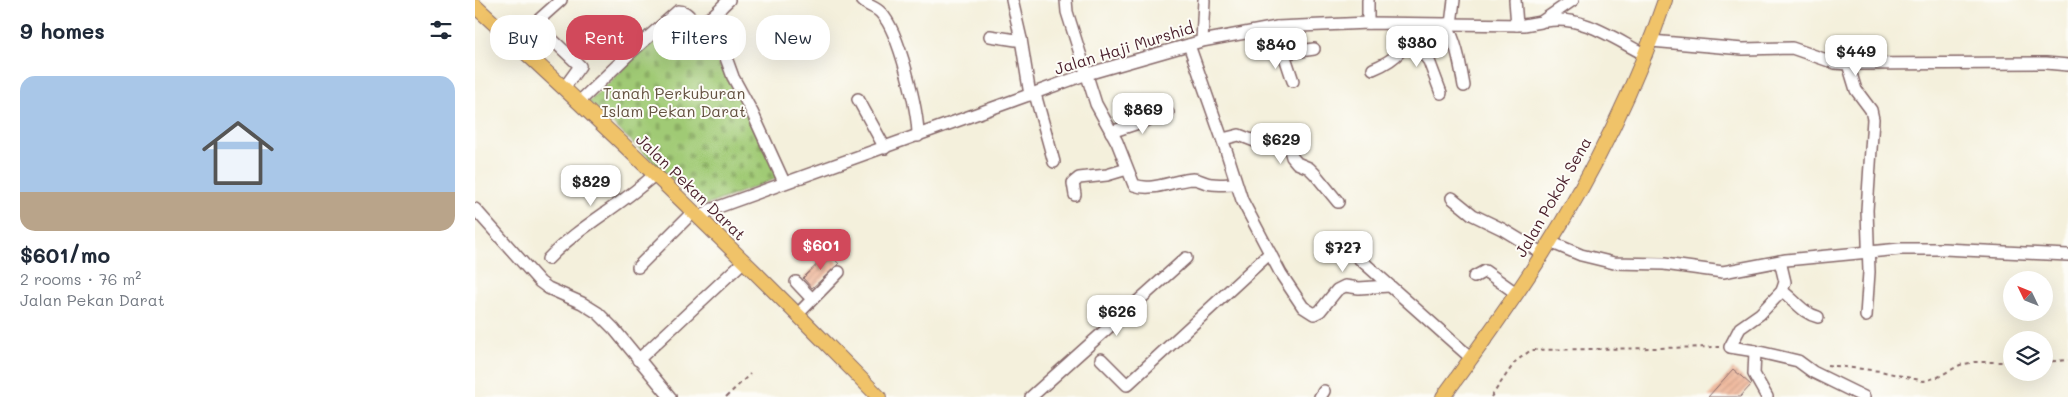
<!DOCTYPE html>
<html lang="en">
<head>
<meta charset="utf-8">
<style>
  body { margin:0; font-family:Mali,sans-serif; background:#f2f2f3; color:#1f2937; height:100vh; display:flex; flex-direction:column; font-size:19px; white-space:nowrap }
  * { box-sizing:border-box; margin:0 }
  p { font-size:16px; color:#747a83 }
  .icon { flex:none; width:28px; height:28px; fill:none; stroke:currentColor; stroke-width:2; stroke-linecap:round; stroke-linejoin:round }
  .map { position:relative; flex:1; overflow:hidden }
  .panel { display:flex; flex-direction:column; background:#fff; width:475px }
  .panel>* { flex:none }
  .top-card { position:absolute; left:15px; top:15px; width:475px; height:45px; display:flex; gap:10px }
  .needle { width:32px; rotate:313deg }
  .controls { position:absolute; left:1528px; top:271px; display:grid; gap:10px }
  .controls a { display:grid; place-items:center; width:50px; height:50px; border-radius:50%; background:#fff; box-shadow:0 5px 20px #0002; font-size:25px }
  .price { position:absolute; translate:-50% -42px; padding:0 11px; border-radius:10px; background:#fff; color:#222; font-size:16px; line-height:32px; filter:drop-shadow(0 1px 2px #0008) }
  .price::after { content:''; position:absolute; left:50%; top:30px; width:15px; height:11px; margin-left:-8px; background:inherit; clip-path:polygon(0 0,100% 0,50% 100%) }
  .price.on { background:#d1495b; color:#fff }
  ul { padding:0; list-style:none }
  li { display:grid; align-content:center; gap:10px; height:265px; padding:0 20px }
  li+li { border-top:1px solid #e0e1e3 }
  li span { display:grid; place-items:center; height:155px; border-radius:15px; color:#555 }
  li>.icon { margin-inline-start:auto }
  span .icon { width:90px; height:90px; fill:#fffc; stroke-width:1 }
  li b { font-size:21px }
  h2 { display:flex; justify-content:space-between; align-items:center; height:60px; padding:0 20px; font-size:21px }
  .chip { padding:0 18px; border-radius:20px; background:#fff; box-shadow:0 5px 20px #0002; font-size:18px; line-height:45px }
  .chip.on { background:#d1495b; color:#fff }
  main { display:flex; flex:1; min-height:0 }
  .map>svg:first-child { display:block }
  .cemetery { fill:url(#cemetery-stones); stroke:#757450 }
  .building { fill:url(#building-hatch) }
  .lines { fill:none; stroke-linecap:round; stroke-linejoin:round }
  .minor-casing { stroke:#866869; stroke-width:14 }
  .major-casing { stroke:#866869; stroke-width:16 }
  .path { stroke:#866869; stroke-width:2; stroke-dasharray:4 4; stroke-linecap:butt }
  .minor { stroke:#fff; stroke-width:11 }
  .major { stroke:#f0c369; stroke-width:14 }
  .labels { text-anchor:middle; stroke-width:4; stroke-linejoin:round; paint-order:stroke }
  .street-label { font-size:16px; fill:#4a1f2b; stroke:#fdfcf7 }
  .park-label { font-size:16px; fill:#645241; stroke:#fdfcf7 }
</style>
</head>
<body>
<main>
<section class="panel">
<h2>9 homes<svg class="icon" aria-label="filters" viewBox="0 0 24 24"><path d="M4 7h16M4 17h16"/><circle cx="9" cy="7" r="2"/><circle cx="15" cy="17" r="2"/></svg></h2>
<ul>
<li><span style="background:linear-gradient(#a9c7e8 75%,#b9a48a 0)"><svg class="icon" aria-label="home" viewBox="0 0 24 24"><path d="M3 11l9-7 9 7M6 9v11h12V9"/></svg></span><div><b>$601/mo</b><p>2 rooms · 76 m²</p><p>Jalan Pekan Darat</p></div></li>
</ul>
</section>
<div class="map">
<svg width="1593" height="397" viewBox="0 0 1593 397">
  <defs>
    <pattern id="cemetery-stones" width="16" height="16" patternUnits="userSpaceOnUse" patternTransform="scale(1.25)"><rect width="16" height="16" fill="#a0ca75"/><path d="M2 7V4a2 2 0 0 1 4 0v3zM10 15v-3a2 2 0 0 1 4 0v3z" fill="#8bad65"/></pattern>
    <pattern id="building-hatch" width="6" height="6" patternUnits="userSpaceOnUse" patternTransform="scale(1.25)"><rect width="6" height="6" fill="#eeb598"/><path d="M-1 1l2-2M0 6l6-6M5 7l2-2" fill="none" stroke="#ce9b83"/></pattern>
  </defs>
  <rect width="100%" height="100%" fill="#fdfcf7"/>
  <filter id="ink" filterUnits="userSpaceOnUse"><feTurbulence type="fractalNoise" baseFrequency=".02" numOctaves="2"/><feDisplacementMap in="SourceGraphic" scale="10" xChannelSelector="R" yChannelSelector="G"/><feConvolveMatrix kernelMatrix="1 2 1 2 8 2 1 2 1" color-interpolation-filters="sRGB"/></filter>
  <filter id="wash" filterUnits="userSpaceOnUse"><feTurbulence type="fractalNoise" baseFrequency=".0096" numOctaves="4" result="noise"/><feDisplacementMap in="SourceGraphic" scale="20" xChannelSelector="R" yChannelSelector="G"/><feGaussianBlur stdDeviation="1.12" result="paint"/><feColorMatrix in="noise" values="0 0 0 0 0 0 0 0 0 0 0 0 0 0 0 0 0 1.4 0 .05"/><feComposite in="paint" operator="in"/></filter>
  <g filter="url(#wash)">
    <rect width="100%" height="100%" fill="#f4f0dc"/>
    <path class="cemetery" d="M 204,15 C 250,60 275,121 303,178 L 227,207 L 114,102 Z"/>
    <g id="blocks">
      <g class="building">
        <polygon points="354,253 364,264 337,288 328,278"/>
        <polygon points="1258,369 1276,385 1265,397 1233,397"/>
      </g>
    </g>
  </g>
  <g filter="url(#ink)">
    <use href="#blocks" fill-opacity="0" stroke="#866869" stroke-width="1"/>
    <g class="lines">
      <defs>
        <g id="minor">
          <path d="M 387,0 C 392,6 401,7 406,13 C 424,31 443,110 443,136"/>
          <polyline points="537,0 546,39 555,95"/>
          <path d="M 591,0 L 592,12 L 621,104 L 642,142 L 659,185 C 678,192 698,180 718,179 C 725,179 730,184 737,184 C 744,185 753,184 761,184"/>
          <polyline points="1040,0 1042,25"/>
          <polyline points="232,19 250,55 258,77 277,112 309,182"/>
          <path d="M 1071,21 C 1108,15 1139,39 1171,55"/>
          <polyline points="893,23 893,0"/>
          <polyline points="61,24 105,66 89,88"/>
          <path d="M 971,24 C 982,43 985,64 989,86"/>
          <polyline points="976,24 979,0"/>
          <polyline points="802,27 808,51 818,52 839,49"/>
          <polyline points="932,34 954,61 966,93"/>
          <polyline points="515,36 541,40 546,39"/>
          <polyline points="727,41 729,0"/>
          <polyline points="1176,41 1268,49 1317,48 1360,63 1373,64 1571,63 1593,65"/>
          <polyline points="39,42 86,0"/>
          <polyline points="714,45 751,150 767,200 806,274 828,307 839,314 845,311 862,290 870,286 884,288 914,286"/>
          <polyline points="808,51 818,81"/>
          <polyline points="1373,64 1381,90 1396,110 1398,119 1392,210 1394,272 1391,316"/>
          <path d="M 898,69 C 915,62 934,51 931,30"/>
          <polyline points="560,94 579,162"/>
          <polyline points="383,99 410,148"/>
          <path d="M 104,102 L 154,54 L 203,11 C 210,11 212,14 216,18 C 229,31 244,8 254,0"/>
          <polyline points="636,132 693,113"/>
          <polyline points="748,139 764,135 787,144 808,136 812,139 817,157 822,163 834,168 840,174 863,202"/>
          <polyline points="600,195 598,183 604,178 632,175 652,169"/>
          <polyline points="977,198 998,215 1027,229 1068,254"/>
          <polyline points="0,209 65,282 73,288 107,303 123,313 139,329 195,397"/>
          <polyline points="225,219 235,210 612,74 727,41 802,27 893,23 1049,25 1066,22 1098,0"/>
          <polyline points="1075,242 1106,255 1139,263 1189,264 1248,272 1311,260 1425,249 1469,249 1593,255"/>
          <polyline points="869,245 996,358"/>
          <path d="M 73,259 C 104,226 146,206 179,175"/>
          <polyline points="1305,261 1310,282 1307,291 1285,314 1265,328 1255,347 1280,351 1323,361 1338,372 1389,397"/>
          <polyline points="163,267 218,212"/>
          <polyline points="999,277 1010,271 1041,293"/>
          <polyline points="321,282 337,299"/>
          <path d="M 1307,291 C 1320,300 1327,313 1343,317"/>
          <polyline points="322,315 364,272"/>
          <polyline points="1280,351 1279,374 1292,397"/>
          <polyline points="626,359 652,385 795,253"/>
          <polyline points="163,360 268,262"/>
          <polyline points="556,397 711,258"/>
          <polyline points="845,397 849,391"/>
        </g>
        <g id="major">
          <path d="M 0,6 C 138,132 273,263 404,397"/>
          <path d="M 968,397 C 1002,350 1037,303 1068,253 C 1118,174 1160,89 1190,0"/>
        </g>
      </defs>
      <use href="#minor" class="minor-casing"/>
      <use href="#major" class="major-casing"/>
      <g class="path">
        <polyline points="1569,362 1593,360"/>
        <polyline points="1352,365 1405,371 1449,381 1463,377 1485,365 1499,362 1536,362"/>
        <polyline points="251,397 275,374"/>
        <polyline points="1016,397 1040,362 1056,350 1244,347"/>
      </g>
      <use href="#minor" class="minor"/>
      <use href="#major" class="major"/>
    </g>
  </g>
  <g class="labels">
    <g class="street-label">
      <text transform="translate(649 48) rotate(-17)" y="6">Jalan Haji Murshid</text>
      <text transform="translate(216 187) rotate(44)" y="6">Jalan Pekan Darat</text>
      <text transform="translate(1078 197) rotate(-60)" y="6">Jalan Pokok Sena</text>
    </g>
    <g class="park-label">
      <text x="199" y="99">Tanah Perkuburan<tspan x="199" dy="18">Islam Pekan Darat</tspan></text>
    </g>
  </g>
</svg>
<div class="controls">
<a><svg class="needle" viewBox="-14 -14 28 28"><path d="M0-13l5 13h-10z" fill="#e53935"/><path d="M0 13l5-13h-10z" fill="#747a83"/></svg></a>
<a><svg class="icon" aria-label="layers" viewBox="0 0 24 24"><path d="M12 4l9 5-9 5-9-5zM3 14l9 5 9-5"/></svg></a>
</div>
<b class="price" style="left:942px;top:68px">$380</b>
<b class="price" style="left:801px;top:70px">$840</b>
<b class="price" style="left:1381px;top:77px">$449</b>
<b class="price" style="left:668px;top:135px">$869</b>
<b class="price" style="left:806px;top:165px">$629</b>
<b class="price" style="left:116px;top:207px">$829</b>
<b class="price on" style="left:346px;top:271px">$601</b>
<b class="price" style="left:868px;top:273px">$727</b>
<b class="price" style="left:642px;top:337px">$626</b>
<div class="top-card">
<a class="chip">Buy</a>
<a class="chip on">Rent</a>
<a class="chip">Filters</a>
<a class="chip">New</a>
</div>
</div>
</main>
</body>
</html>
